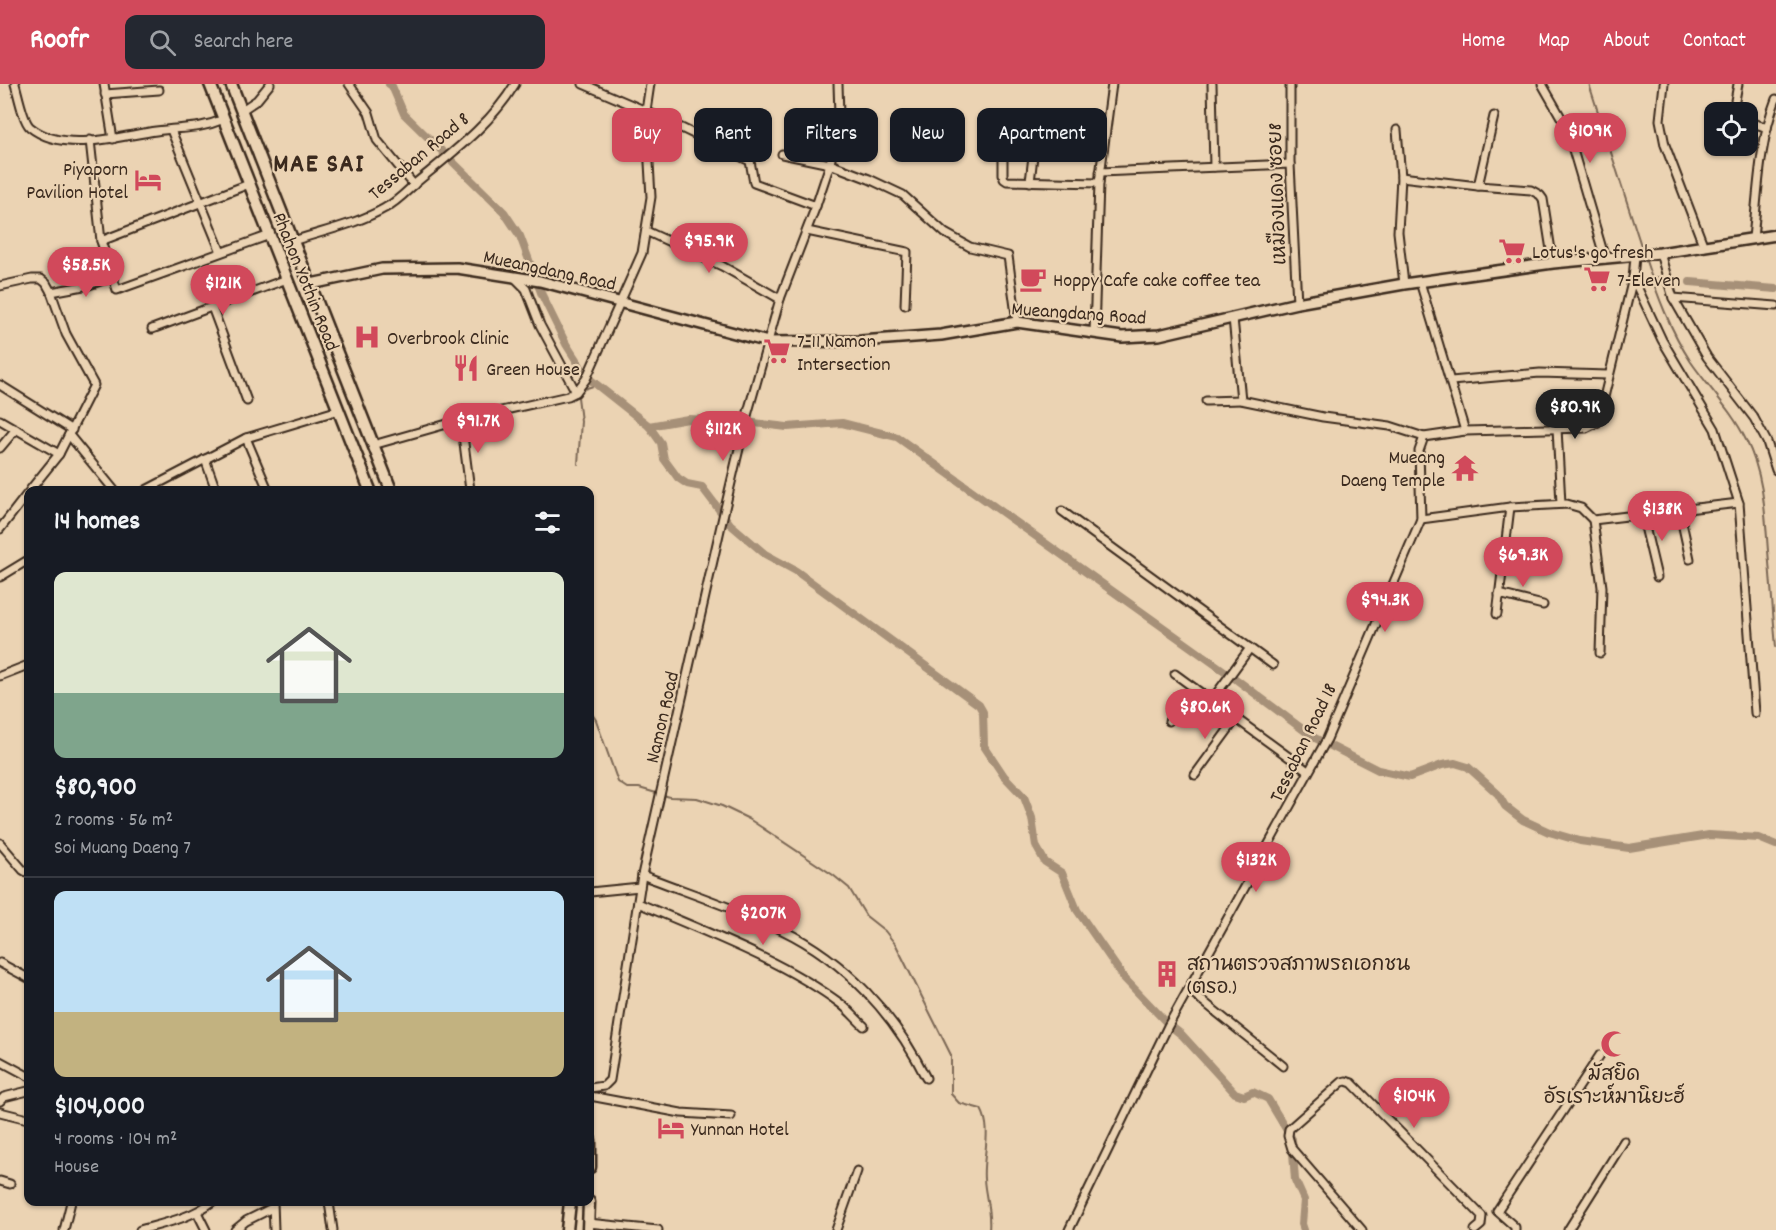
<!DOCTYPE html>
<html lang="en">
<head>
<meta charset="utf-8">
<style>
  body { margin:0; font-family:Dekko,"Playpen Sans Thai",sans-serif; background:#242831; color:#f1f3f6; height:100vh; display:flex; flex-direction:column; font-size:22px; white-space:nowrap }
  * { box-sizing:border-box; margin:0 }
  p { font-size:20px; color:#9ea1a6 }
  .icon { flex:none; width:33px; height:33px; fill:none; stroke:currentColor; stroke-width:2; stroke-linecap:round; stroke-linejoin:round }
  .map { position:relative; flex:1; overflow:hidden }
  .side { position:absolute; left:24px; top:402px; width:570px; height:720px; display:flex; flex-direction:column; background:#171b24; border-radius:12px; box-shadow:0 2px 4px #0004 }
  .side>* { flex:none }
  .hud { position:absolute; left:612px; top:24px; width:570px; height:54px; display:flex; gap:12px }
  .fabs { position:absolute; left:1704px; top:18px; display:grid; gap:12px }
  .fabs a { display:grid; place-items:center; width:54px; height:54px; border-radius:12px; background:#171b24; box-shadow:0 2px 4px #0004; font-size:30px }
  .price { position:absolute; translate:-50% -51px; padding:0 14px; border-radius:21px; background:#d1495b; color:#fff; font-size:20px; line-height:39px; filter:drop-shadow(0 2px 3px #0008) }
  .price::after { content:''; position:absolute; left:50%; top:36px; width:18px; height:14px; margin-left:-9px; background:inherit; clip-path:polygon(0 0,100% 0,50% 100%) }
  .price.selected { background:#222; color:#fff }
  ul { padding:0; list-style:none }
  li { display:grid; align-content:center; gap:12px; height:318px; padding:0 30px }
  li+li { border-top:2px solid #363941 }
  li span { display:grid; place-items:center; height:186px; border-radius:12px; color:#555 }
  li>.icon { margin-inline-start:auto }
  span .icon { width:108px; height:108px; fill:#fffc; stroke-width:1 }
  li b { font-size:26px }
  h2 { display:flex; justify-content:space-between; align-items:center; height:72px; padding:0 30px; font-size:26px }
  .pill { padding:0 21px; border-radius:12px; background:#171b24; box-shadow:0 2px 4px #0004; font-size:21px; line-height:54px }
  .pill.selected { background:#d1495b; color:#fff }
  header { display:flex; align-items:center; gap:36px; box-sizing:border-box; height:84px; padding:0 30px; background:#d1495b; color:#fff }
  header strong { font-size:28px }
  nav { display:flex; gap:33px; margin-inline-start:auto; font-size:21px }
  .search { width:420px; height:54px; background:#242831; display:flex; align-items:center; gap:15px; box-sizing:border-box; padding:0 21px; border-radius:12px; color:#9ea1a6; font-size:22px }
  .map>svg:first-child { display:block }
  .lines { fill:none; stroke-linecap:round; stroke-linejoin:round }
  .stream { stroke:#7b6754; stroke-width:2 }
  .canal { stroke:#a69078; stroke-width:8 }
  .minor-casing { stroke:#3b2a1e; stroke-width:11 }
  .tertiary-casing { stroke:#3b2a1e; stroke-width:14 }
  .primary-casing { stroke:#3b2a1e; stroke-width:15 }
  .minor { stroke:#ebd3b3; stroke-width:7 }
  .tertiary { stroke:#ebd3b3; stroke-width:9 }
  .primary { stroke:#ebd3b3; stroke-width:10 }
  .labels { text-anchor:middle; stroke-width:4.5; stroke-linejoin:round; paint-order:stroke }
  .street-label { font-size:20px; fill:#3b2a1e; stroke:#ebd3b3 }
  .poi-label { font-size:20px; fill:#3b2a1e; stroke:#ebd3b3; text-anchor:start }
  .district-label { font-size:26px; font-weight:bold; letter-spacing:1.5px; fill:#3b2a1e; stroke:#ebd3b3 }
</style>
</head>
<body>
<header>
<strong>Roofr</strong>
<div class="search"><svg class="icon" aria-label="search" viewBox="0 0 24 24"><circle cx="10" cy="10" r="6"/><path d="M15 15l6 6"/></svg>Search here</div>
<nav><a>Home</a><a>Map</a><a>About</a><a>Contact</a></nav>
</header>
<div class="map">
<svg width="1776" height="1146" viewBox="0 0 1776 1146">
  <rect width="100%" height="100%" fill="#ebd3b3"/>
  <filter id="ink" filterUnits="userSpaceOnUse"><feTurbulence type="fractalNoise" baseFrequency=".0167" numOctaves="2"/><feDisplacementMap in="SourceGraphic" scale="12" xChannelSelector="R" yChannelSelector="G"/><feConvolveMatrix kernelMatrix="1 2 1 2 8 2 1 2 1" color-interpolation-filters="sRGB"/></filter>
  <g filter="url(#ink)">
    <g class="lines">
      <g class="stream">
        <polyline points="1589,0 1643,168"/>
        <path d="M 1645,174 C 1657,210 1670,246 1691,278 C 1709,304 1732,327 1746,356 C 1764,391 1765,429 1768,467 C 1771,499 1773,531 1776,563"/>
        <polyline points="578,380 581,337 578,313 584,305 596,301"/>
        <path d="M 590,630 L 592,630 L 596,636 L 618,698 L 627,704 L 639,704 L 670,713 L 697,714 L 722,722 L 749,735 L 833,791 L 849,804 L 866,832 L 885,847 L 896,861 L 951,971 L 951,1010 L 959,1019 L 981,1025 C 993,1046 982,1072 984,1095 C 985,1112 991,1128 989,1146"/>
      </g>
      <g class="canal">
        <polyline points="389,0 392,2 404,30 504,128 520,152 542,211 566,260 587,293 649,342 661,359 664,375 678,394 687,400 702,403 730,440 765,470 796,487 979,621 983,628 984,662 1004,692 1024,713 1032,734 1036,762 1045,778 1062,789 1077,826 1124,894 1168,940 1182,951 1235,1009 1244,1012 1253,1008 1268,1015 1292,1055 1295,1096 1304,1116 1302,1140 1304,1146"/>
        <polyline points="1653,196 1660,196"/>
        <polyline points="1690,198 1776,205"/>
        <polyline points="649,342 688,335 737,337 787,343 842,339 897,353 1237,596 1313,653 1378,686 1410,693 1442,681 1455,679 1468,683 1498,710 1505,722 1523,736 1549,748 1580,757 1629,764 1709,751 1759,754 1776,761"/>
      </g>
      <defs>
        <g id="minor">
          <path d="M 15,0 C 18,10 23,37 30,43 C 63,70 119,52 156,47 C 182,43 198,46 224,35"/>
          <polyline points="104,0 113,55"/>
          <polyline points="349,0 369,29 377,56 414,101"/>
          <polyline points="583,0 646,27 750,77 754,99 816,122"/>
          <polyline points="1212,0 1214,83"/>
          <polyline points="1290,0 1290,80 1297,219"/>
          <polyline points="1542,0 1566,42 1605,175"/>
          <polyline points="1664,0 1660,36 1665,61 1704,163"/>
          <polyline points="105,10 159,6"/>
          <polyline points="242,26 257,16 270,0"/>
          <polyline points="1733,28 1738,0"/>
          <polyline points="1748,37 1767,44"/>
          <polyline points="171,46 221,168"/>
          <polyline points="1397,46 1401,93 1398,148 1404,200"/>
          <polyline points="1003,47 1003,91 1004,95 1007,97 1099,99"/>
          <polyline points="90,56 101,157 117,206 270,151"/>
          <polyline points="782,70 830,80 869,95 903,111 945,149 970,163 1008,172 1017,238"/>
          <polyline points="1100,88 1290,80"/>
          <polyline points="1401,93 1478,102 1531,106 1540,111 1543,115 1553,179"/>
          <polyline points="1030,98 1036,46"/>
          <polyline points="1478,102 1494,32"/>
          <polyline points="646,147 722,182 780,215"/>
          <polyline points="807,147 907,168 905,221"/>
          <path d="M 1753,154 C 1758,108 1759,59 1776,15"/>
          <polyline points="101,157 249,100"/>
          <path d="M 293,157 C 323,147 357,140 385,124 C 397,118 407,107 417,98 C 452,69 492,39 515,0"/>
          <polyline points="1660,169 1673,214 1707,273 1754,334 1767,358 1776,386"/>
          <polyline points="514,193 526,205 540,241 576,308"/>
          <polyline points="1633,194 1662,256 1715,345 1739,419"/>
          <polyline points="1420,198 1465,347"/>
          <polyline points="0,202 32,195 41,195 46,199 51,208 66,250 94,301 59,370 30,406"/>
          <polyline points="51,208 89,201 112,193"/>
          <polyline points="1673,214 1776,222"/>
          <polyline points="212,223 247,317"/>
          <polyline points="1233,234 1241,316 1323,333 1390,342 1424,353"/>
          <polyline points="152,245 287,195"/>
          <polyline points="1094,249 1099,99 1112,0"/>
          <polyline points="1451,297 1540,289 1608,291"/>
          <polyline points="0,301 72,346"/>
          <polyline points="1206,317 1241,316"/>
          <polyline points="0,336 59,370"/>
          <polyline points="461,336 470,406"/>
          <polyline points="1557,344 1561,420"/>
          <polyline points="69,351 114,406"/>
          <polyline points="246,354 268,406"/>
          <polyline points="373,361 461,336 568,312 576,308 586,295 642,169 651,113 646,27 650,0"/>
          <polyline points="0,364 16,345"/>
          <polyline points="205,375 216,406"/>
          <polyline points="146,406 246,354 339,326"/>
          <polyline points="1679,425 1690,475"/>
          <polyline points="1062,427 1273,581"/>
          <polyline points="1642,430 1657,493"/>
          <polyline points="1421,435 1510,423 1567,420 1581,424 1593,436 1739,419 1755,629"/>
          <polyline points="1593,436 1602,503 1600,569"/>
          <polyline points="0,445 28,409"/>
          <polyline points="0,493 28,476"/>
          <polyline points="1499,510 1543,521"/>
          <polyline points="1497,530 1510,423"/>
          <polyline points="1175,590 1308,687"/>
          <polyline points="0,592 28,581"/>
          <polyline points="1211,617 1250,564"/>
          <polyline points="1169,637 1194,604"/>
          <polyline points="1195,691 1236,635"/>
          <polyline points="0,759 23,786 28,789"/>
          <path d="M 642,791 C 689,809 738,825 782,846 C 846,877 895,931 926,994"/>
          <polyline points="590,808 640,803"/>
          <path d="M 638,819 C 703,847 784,877 841,920 C 849,926 856,935 864,942"/>
          <polyline points="0,879 28,894"/>
          <polyline points="1189,906 1283,982"/>
          <polyline points="0,977 28,992"/>
          <polyline points="590,1004 604,1002 610,996 642,791 722,437 746,335 780,215 816,122 830,80 839,31 838,0"/>
          <polyline points="590,1012 681,1029 731,1032"/>
          <polyline points="0,1017 4,1013 28,1007"/>
          <polyline points="0,1028 28,1035"/>
          <polyline points="0,1097 10,1100"/>
          <polyline points="273,1118 274,1146"/>
          <polyline points="329,1118 333,1146"/>
          <polyline points="197,1128 206,1146"/>
          <polyline points="588,1139 658,1146"/>
          <polyline points="64,1146 71,1118"/>
          <path d="M 140,1146 C 165,1139 191,1134 212,1118"/>
          <polyline points="235,1146 246,1137 272,1124"/>
          <polyline points="836,1146 857,1087"/>
          <polyline points="1069,1146 1168,942 1327,655 1421,435 1419,367 1424,353 1465,347 1586,344 1598,338 1633,194 1635,173"/>
          <polyline points="1362,1146 1292,1065 1288,1052 1289,1045 1342,998 1346,997 1352,999 1482,1132 1481,1141 1475,1146"/>
          <polyline points="1515,1146 1515,1143 1497,1127 1600,971"/>
          <polyline points="1568,1146 1624,1057"/>
        </g>
        <polyline id="tertiary" points="311,200 382,185 457,184 540,197 768,258 861,257 941,251 1017,238 1122,253 1159,251 1297,219 1404,200 1553,179 1660,169 1776,151"/>
        <g id="primary">
          <polyline points="210,0 370,406"/>
          <polyline points="231,0 391,406"/>
          <polyline points="590,1056 590,1083"/>
          <polyline points="567,1146 570,1118"/>
          <polyline points="588,1146 589,1118"/>
        </g>
      </defs>
      <use href="#minor" class="minor-casing"/>
      <use href="#tertiary" class="tertiary-casing"/>
      <use href="#primary" class="primary-casing"/>
      <use href="#minor" class="minor"/>
      <use href="#tertiary" class="tertiary"/>
      <use href="#primary" class="primary"/>
    </g>
  </g>
  <defs>
    <symbol id="hotel-bare" viewBox="-9 -9 18 18"><path d="M-6-4.5h1.5V1H6V5H4.5V3h-9V5H-6ZM-4 0a1.8 1.8 0 1 1 3.6 0ZM.5 0V-2.5h3Q6-2.5 6 0Z" fill="#d1495b" stroke="#ebd3b3" stroke-width="2.5" paint-order="stroke"/></symbol>
    <symbol id="supermarket-bare" viewBox="-9 -9 18 18"><path d="M-6-5.5h2.5l.6 2H6L4.5 2H-2.5L-4.4-4H-6ZM-1.5 3.2a1.3 1.3 0 1 0 .1 0ZM3 3.2a1.3 1.3 0 1 0 .1 0Z" fill="#d1495b" stroke="#ebd3b3" stroke-width="2.5" paint-order="stroke"/></symbol>
    <symbol id="cafe-bare" viewBox="-9 -9 18 18"><path d="M-5.5-4.5H6V0H3Q3 3.5 0 3.5H-2.5Q-5.5 3.5-5.5 0ZM3-3.2v2h1.7v-2ZM-6 4.5H4V6H-6Z" fill="#d1495b" stroke="#ebd3b3" stroke-width="2.5" paint-order="stroke"/></symbol>
    <symbol id="hospital-bare" viewBox="-9 -9 18 18"><path d="M-5-5h3v3.5h4V-5h3V5h-3V1.5h-4V5h-3Z" fill="#d1495b" stroke="#ebd3b3" stroke-width="2.5" paint-order="stroke"/></symbol>
    <symbol id="restaurant-bare" viewBox="-9 -9 18 18"><path d="M-5-6h1v4h1v-4h1v4h1v-4h1v5L-1.5 .5V6h-2V.5L-5-1ZM5-6V6H3V1.5H1.5Q1.5-4 5-6Z" fill="#d1495b" stroke="#ebd3b3" stroke-width="2.5" paint-order="stroke"/></symbol>
    <symbol id="temple-bare" viewBox="-9 -9 18 18"><path d="M0-6L5-2H3V0L6.5 2.5H4V6H1.5V3h-3V6H-4V2.5H-6.5L-3 0V-2H-5Z" fill="#d1495b" stroke="#ebd3b3" stroke-width="2.5" paint-order="stroke"/></symbol>
    <symbol id="building-bare" viewBox="-9 -9 18 18"><path d="M-4-6H4V6H1V3H-1V6H-4ZM-2.5-4.3h1.7v1.8h-1.7ZM.8-4.3h1.7v1.8H.8ZM-2.5-1h1.7V.8h-1.7ZM.8-1h1.7V.8H.8Z" fill="#d1495b" stroke="#ebd3b3" stroke-width="2.5" paint-order="stroke"/></symbol>
    <symbol id="mosque-bare" viewBox="-9 -9 18 18"><path d="M3.5-4.9A6 6 0 1 0 3.5 4.9A5 5 0 1 1 3.5-4.9Z" fill="#d1495b" stroke="#ebd3b3" stroke-width="2.5" paint-order="stroke"/></symbol>
  </defs>
  <g fill-rule="evenodd">
    <use href="#hotel-bare" x="129" y="77" width="38" height="38"/>
    <use href="#supermarket-bare" x="1493" y="148" width="38" height="38"/>
    <use href="#cafe-bare" x="1014" y="176" width="38" height="38"/>
    <use href="#supermarket-bare" x="1578" y="176" width="38" height="38"/>
    <use href="#hospital-bare" x="348" y="234" width="38" height="38"/>
    <use href="#supermarket-bare" x="758" y="248" width="38" height="38"/>
    <use href="#restaurant-bare" x="447" y="265" width="38" height="38"/>
    <use href="#temple-bare" x="1446" y="365" width="38" height="38"/>
    <use href="#building-bare" x="1148" y="871" width="38" height="38"/>
    <use href="#mosque-bare" x="1595" y="941" width="38" height="38"/>
    <use href="#hotel-bare" x="652" y="1025" width="38" height="38"/>
  </g>
  <g class="labels">
    <g class="street-label">
      <text transform="translate(418 71) rotate(-40)" y="7">Tessaban Road 8</text>
      <text transform="translate(1276 110) rotate(-92)" y="7">เหมืองแดง ซอย8</text>
      <text transform="translate(550 185) rotate(12)" y="7">Mueangdang Road</text>
      <text transform="translate(307 197) rotate(68)" y="7">Phahon Yothin Road</text>
      <text transform="translate(1079 228) rotate(4)" y="7">Mueangdang Road</text>
      <text transform="translate(661 633) rotate(-77)" y="7">Namon Road</text>
      <text transform="translate(1302 658) rotate(-64)" y="7">Tessaban Road 18</text>
    </g>
    <g class="poi-label">
      <text x="128" y="91" text-anchor="end">Piyaporn<tspan x="128" dy="23">Pavilion Hotel</tspan></text>
      <text x="1532" y="174">Lotus's go fresh</text>
      <text x="1053" y="202">Hoppy Cafe cake coffee tea</text>
      <text x="1617" y="202">7-Eleven</text>
      <text x="387" y="260">Overbrook Clinic</text>
      <text x="797" y="263">7-11 Namon<tspan x="797" dy="23">Intersection</tspan></text>
      <text x="486" y="291">Green House</text>
      <text x="1445" y="379" text-anchor="end">Mueang<tspan x="1445" dy="23">Daeng Temple</tspan></text>
      <text x="1187" y="886">สถานตรวจสภาพรถเอกชน<tspan x="1187" dy="23">(ตรอ.)</tspan></text>
      <text x="1614" y="996" text-anchor="middle">มัสยิด<tspan x="1614" dy="23">อัรเราะห์มานิยะฮ์</tspan></text>
      <text x="691" y="1051">Yunnan Hotel</text>
    </g>
    <g class="district-label">
      <text x="319" y="87">MAE SAI</text>
    </g>
  </g>
</svg>
<div class="fabs">
<a><svg class="icon" aria-label="locate" viewBox="0 0 24 24"><circle cx="12" cy="12" r="6"/><path d="M12 2v4M12 18v4M2 12h4M18 12h4"/></svg></a>
</div>
<b class="price" style="left:1590px;top:80px">$109K</b>
<b class="price" style="left:709px;top:190px">$95.9K</b>
<b class="price" style="left:86px;top:214px">$58.5K</b>
<b class="price" style="left:223px;top:232px">$121K</b>
<b class="price selected" style="left:1575px;top:356px">$80.9K</b>
<b class="price" style="left:478px;top:370px">$91.7K</b>
<b class="price" style="left:723px;top:378px">$112K</b>
<b class="price" style="left:1662px;top:458px">$138K</b>
<b class="price" style="left:1523px;top:504px">$69.3K</b>
<b class="price" style="left:1385px;top:549px">$94.3K</b>
<b class="price" style="left:1205px;top:656px">$80.6K</b>
<b class="price" style="left:1256px;top:809px">$132K</b>
<b class="price" style="left:763px;top:862px">$207K</b>
<b class="price" style="left:1414px;top:1045px">$104K</b>
<div class="hud">
<a class="pill selected">Buy</a>
<a class="pill">Rent</a>
<a class="pill">Filters</a>
<a class="pill">New</a>
<a class="pill">Apartment</a>
</div>
<section class="side">
<h2>14 homes<svg class="icon" aria-label="filters" viewBox="0 0 24 24"><path d="M4 7h16M4 17h16"/><circle cx="9" cy="7" r="2"/><circle cx="15" cy="17" r="2"/></svg></h2>
<ul>
<li><span style="background:linear-gradient(#dfe7d0 65%,#7fa58c 0)"><svg class="icon" aria-label="home" viewBox="0 0 24 24"><path d="M3 11l9-7 9 7M6 9v11h12V9"/></svg></span><div><b>$80,900</b><p>2 rooms · 56 m²</p><p>Soi Muang Daeng 7</p></div></li>
<li><span style="background:linear-gradient(#bfe0f5 65%,#c2b280 0)"><svg class="icon" aria-label="home" viewBox="0 0 24 24"><path d="M3 11l9-7 9 7M6 9v11h12V9"/></svg></span><div><b>$104,000</b><p>4 rooms · 104 m²</p><p>House</p></div></li>
</ul>
</section>
</div>
</body>
</html>
